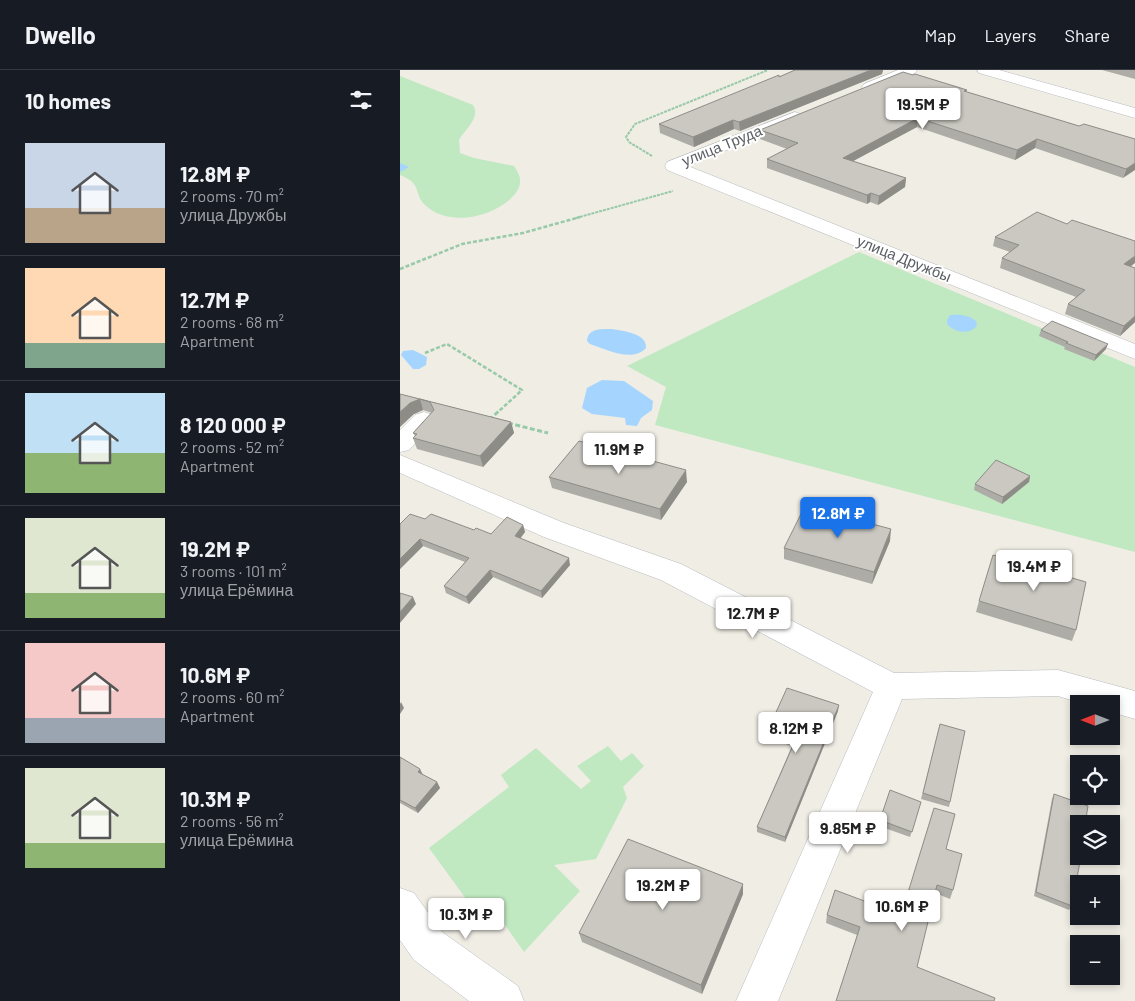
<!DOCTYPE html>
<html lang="en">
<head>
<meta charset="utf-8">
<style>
  body { margin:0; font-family:Barlow,sans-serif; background:#20242c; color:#f1f3f6; height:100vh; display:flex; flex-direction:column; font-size:19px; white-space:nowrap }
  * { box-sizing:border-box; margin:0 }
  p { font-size:16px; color:#9ea1a6 }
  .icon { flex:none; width:28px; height:28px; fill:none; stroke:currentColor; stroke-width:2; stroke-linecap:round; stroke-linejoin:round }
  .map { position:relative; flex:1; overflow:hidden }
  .drawer { display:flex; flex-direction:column; background:#171b24; width:400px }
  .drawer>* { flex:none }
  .needle { width:32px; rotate:270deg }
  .fabs { position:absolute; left:670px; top:625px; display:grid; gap:10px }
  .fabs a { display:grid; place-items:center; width:50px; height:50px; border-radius:0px; background:#171b24; box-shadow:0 2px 8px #0003; font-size:25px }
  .price { position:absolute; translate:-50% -42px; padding:0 11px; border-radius:5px; background:#fff; color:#222; font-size:16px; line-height:32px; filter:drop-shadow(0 1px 2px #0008) }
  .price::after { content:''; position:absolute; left:50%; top:30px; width:15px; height:11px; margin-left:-8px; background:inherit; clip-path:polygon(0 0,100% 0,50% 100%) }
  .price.current { background:#1a73e8; color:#fff }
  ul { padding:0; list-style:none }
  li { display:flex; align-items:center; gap:15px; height:125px; padding:0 25px }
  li+li { border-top:1px solid #363941 }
  li span { display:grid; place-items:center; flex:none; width:140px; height:100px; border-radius:0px; color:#555 }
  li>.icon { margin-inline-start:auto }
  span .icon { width:60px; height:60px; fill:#fffc; stroke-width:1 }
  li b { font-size:21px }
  h2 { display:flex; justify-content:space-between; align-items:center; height:60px; padding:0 25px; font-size:21px }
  header { display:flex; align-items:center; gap:30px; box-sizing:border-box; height:70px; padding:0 25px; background:#171b24; border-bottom:1px solid #363941 }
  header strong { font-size:24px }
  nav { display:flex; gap:28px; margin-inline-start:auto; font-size:18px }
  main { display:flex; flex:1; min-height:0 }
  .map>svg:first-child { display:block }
  .green { fill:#c0e8c1 }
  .water { fill:#a5d5ff }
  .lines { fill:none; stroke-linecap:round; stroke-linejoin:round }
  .stream { fill:#a5d5ff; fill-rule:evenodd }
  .minor-casing { stroke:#b7babf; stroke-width:1 }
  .path-far2 { stroke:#98c9a8; stroke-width:2; stroke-dasharray:3 1; stroke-linecap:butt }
  .path-far1 { stroke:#98c9a8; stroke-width:2.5; stroke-dasharray:4 2; stroke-linecap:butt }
  .path { stroke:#98c9a8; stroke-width:3; stroke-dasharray:5 2.5; stroke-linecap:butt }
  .minor { fill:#fff; fill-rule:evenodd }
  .wall { fill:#aeaca6 }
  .shaded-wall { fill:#8d8c87 }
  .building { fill:#cac8c1; stroke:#8d8c87 }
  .labels { text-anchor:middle; stroke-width:4; stroke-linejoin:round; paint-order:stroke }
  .far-street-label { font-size:15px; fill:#5c6065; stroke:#fff }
</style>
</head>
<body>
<header>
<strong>Dwello</strong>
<nav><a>Map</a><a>Layers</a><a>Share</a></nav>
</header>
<main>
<section class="drawer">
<h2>10 homes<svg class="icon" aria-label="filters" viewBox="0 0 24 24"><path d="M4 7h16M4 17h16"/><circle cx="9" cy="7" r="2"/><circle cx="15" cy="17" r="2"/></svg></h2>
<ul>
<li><span style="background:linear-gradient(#c9d6e8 65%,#b9a48a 0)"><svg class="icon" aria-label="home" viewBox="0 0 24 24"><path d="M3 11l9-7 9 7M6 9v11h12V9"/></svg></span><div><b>12.8M ₽</b><p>2 rooms · 70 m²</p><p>улица Дружбы</p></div></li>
<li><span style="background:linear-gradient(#ffd9b3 75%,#7fa58c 0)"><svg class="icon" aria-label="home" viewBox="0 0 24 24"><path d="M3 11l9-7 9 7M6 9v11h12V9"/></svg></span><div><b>12.7M ₽</b><p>2 rooms · 68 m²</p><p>Apartment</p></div></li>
<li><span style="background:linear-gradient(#bfe0f5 60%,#8fb573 0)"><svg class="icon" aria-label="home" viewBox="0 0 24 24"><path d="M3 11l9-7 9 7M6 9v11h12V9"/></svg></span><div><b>8 120 000 ₽</b><p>2 rooms · 52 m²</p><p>Apartment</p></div></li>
<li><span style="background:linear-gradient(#dfe7d0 75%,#8fb573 0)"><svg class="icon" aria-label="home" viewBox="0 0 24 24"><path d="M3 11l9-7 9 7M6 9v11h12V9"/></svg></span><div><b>19.2M ₽</b><p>3 rooms · 101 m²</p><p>улица Ерёмина</p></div></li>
<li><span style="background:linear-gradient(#f6c9c9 75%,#9aa5b1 0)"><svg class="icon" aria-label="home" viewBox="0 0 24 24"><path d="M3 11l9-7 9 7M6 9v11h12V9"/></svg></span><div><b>10.6M ₽</b><p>2 rooms · 60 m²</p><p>Apartment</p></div></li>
<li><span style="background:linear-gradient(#dfe7d0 75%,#8fb573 0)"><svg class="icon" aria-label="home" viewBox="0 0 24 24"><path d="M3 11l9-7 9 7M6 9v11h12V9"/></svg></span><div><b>10.3M ₽</b><p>2 rooms · 56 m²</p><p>улица Ерёмина</p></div></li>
</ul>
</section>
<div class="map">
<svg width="735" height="931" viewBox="0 0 735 931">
  <rect width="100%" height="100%" fill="#efede4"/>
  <g class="green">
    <path d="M 0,6 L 73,35 C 81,48 65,59 59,70 L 60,83 L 74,88 L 114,96 C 121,106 123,113 115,124 C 96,147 49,158 25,135 C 13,123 23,114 0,105 Z"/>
    <polygon points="459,182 735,297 735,482 255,355 266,317 227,296"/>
    <polygon points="208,676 221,691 232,683 244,696 223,717 227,728 196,789 154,795 180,821 124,882 96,842 83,852 29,778 109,717 101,705 136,678 181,719 191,711 177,696"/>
  </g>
  <g class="water">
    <path d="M 550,245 C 559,244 569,245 576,251 L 577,256 C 569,265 555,263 547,254 L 547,250 Z"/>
    <path d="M 212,259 C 223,261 247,263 246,278 C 232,293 205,279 190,274 L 187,271 C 188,258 201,259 212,259 Z"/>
    <polygon points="13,280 27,287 26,295 19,299 13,299 1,285 3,281"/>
    <polygon points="202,310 224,311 253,331 252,340 241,348 237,356 226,355 225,348 192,344 182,338 187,318"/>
  </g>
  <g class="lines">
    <polygon class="stream" points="0,93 9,97 0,102"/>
    <defs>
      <g id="minor">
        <polygon points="498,0 517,0 515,3 474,20 464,20 462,17 464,14"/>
        <polygon points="577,0 599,0 735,38 735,48 579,3"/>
        <polygon points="395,42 400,44 403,47 400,50 288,96 735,274 735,289 267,100 265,96 267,92"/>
        <polygon points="24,342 33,345 36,350 9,380 0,382 0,360 15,345"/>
        <polygon points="0,385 164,453 281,494 494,603 658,600 735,621 735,649 711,642 711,634 684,634 658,626 502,629 378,931 336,931 473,622 261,510 144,467 0,403"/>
        <polygon points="0,818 14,823 42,862 118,916 124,931 69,931 14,890 0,870"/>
      </g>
    </defs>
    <use href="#minor" class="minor-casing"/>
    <g class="path-far2">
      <polyline points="252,86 229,72 226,67 235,54 368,0"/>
      <polyline points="176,148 273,121"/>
    </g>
    <g class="path-far1">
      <polyline points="0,199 62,174 123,163 180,147"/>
      <polyline points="25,283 47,274 122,320 98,342"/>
    </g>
    <g class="path">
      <polyline points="89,350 99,341"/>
      <polyline points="108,353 148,363"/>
    </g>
    <use href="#minor" class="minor"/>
  </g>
  <g class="wall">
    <polygon points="395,0 483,0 482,4 340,61 334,59 294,77 260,63 259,54 379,7"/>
    <polygon points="702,0 735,0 735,9"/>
    <polygon points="567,20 566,22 679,56 735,69 723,108 635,78 615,90 517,57 453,91 506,108 505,117 478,135 470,132 467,134 367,98 367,89 387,79 360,69 360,60"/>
    <polygon points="595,167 735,198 735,252 720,266 665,244 668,234 676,227 600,198 602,188 610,182 593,176"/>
    <polygon points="641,260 706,279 694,291 664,279 665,277 639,266"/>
    <polygon points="0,324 111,352 114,363 83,397 17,379 13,368 15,366 13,363 32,343 23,340 14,344"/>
    <polygon points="630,406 629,412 602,434 574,420 575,414"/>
    <polygon points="149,407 287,412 261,450 152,418"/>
    <polygon points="25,449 91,464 123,455 125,462 120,468 170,495 142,528 93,507 69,534 46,523 44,516 65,492 23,476 0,499 0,454"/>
    <polygon points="490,471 472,514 384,489 384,478"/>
    <polygon points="579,531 676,560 672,571 576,542"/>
    <polygon points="438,641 385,772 357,762 357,757 392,676 367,668 367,662"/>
    <polygon points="540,654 550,732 549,737 521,729"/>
    <polygon points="0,687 23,705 37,712 40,718 18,743 0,733"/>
    <polygon points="654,724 685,754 672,836 669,840 634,826 652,729"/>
    <polygon points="521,732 510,767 479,756 480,750"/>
    <polygon points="546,779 553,820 550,829 535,823 436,931 457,865 426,853 427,845 483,838 502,842"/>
    <polygon points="343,824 302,924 182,872 179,863"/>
  </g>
  <g class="shaded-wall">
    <polygon points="471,0 483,0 482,4 340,61 339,52"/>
    <polygon points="518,48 517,57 442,97 443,88"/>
    <polygon points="333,50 334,59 294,77 293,67"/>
    <polygon points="637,69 635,78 615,90 617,80"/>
    <polygon points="735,93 735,100 723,108 726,99"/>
    <polygon points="506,108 505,117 478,135 479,126"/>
    <polygon points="471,123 470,132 467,134 467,125"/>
    <polygon points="735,186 735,193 721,204 724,194"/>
    <polygon points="735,246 735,252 720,266 724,256"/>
    <polygon points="708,274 706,279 694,291 696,285"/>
    <polygon points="20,329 23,340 14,344 0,357 0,342 10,333"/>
    <polygon points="111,352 114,363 83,397 80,386"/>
    <polygon points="286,400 287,412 261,450 260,439"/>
    <polygon points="630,406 629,412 602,434 603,427"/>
    <polygon points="123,455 125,462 117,473 115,466"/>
    <polygon points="491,459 490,471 472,514 474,502"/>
    <polygon points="20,469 23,476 0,499 0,489"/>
    <polygon points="169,488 170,495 142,528 141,521"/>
    <polygon points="90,500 93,507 69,534 66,527"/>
    <polygon points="13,527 16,534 0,553 0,542"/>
    <polygon points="1,632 4,638 0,644 0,634"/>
    <polygon points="439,635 438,641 385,772 385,767"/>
    <polygon points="20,699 23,705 21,708 18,702"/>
    <polygon points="37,712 40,718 18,743 15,738"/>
    <polygon points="343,814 343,824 302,924 301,915"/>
  </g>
  <g class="building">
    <polygon points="395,0 471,0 339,52 333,50 293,67 259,54 379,5 379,7"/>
    <polygon points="503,2 513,5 515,4 567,20 564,21 679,56 684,54 735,69 735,93 726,99 637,69 617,80 518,48 443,88 506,108 479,126 471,123 467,125 367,89 398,73 360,60"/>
    <polygon points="637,142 667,154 672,150 735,171 735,186 724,194 735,198 735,246 724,256 668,234 685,220 602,188 619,175 595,167"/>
    <polygon points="652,251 708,274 696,285 666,273 668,272 641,260"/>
    <polygon points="0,324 111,352 80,386 13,368 17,364 13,363 34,340 30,332 20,329 10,333 0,342"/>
    <polygon points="179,371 286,400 260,439 149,407"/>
    <polygon points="596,390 630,406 603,427 575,414"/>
    <polygon points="405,436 491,459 474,502 384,478"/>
    <polygon points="10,444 25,449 31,444 74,460 76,458 91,464 107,447 123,455 115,466 169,488 141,521 90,500 66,527 44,516 69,488 20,469 0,489 0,454"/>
    <polygon points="593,485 686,512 676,560 579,531"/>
    <polygon points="0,523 13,527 0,542"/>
    <polygon points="387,618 439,635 385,767 357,757 395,671 367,662"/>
    <polygon points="540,654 565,661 550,732 523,723"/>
    <polygon points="0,687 20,699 18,702 37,712 15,738 0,730"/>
    <polygon points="490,720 521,732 512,762 480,750"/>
    <polygon points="654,724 688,736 685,754 679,754 679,786 681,786 672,836 636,822"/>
    <polygon points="534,738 555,744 546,779 562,784 553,820 537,815 517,897 595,928 594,931 436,931 460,857 427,845 435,820 483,838 484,835 502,842"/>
    <polygon points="228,769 343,814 301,915 179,863"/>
  </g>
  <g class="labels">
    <g class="far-street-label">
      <text transform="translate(322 76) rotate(-22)" y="5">улица Труда</text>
      <text transform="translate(504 189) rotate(22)" y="5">улица Дружбы</text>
    </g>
  </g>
</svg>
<div class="fabs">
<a><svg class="needle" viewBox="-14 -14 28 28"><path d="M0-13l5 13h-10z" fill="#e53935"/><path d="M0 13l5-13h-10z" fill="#9ea1a6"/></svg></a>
<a><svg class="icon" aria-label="locate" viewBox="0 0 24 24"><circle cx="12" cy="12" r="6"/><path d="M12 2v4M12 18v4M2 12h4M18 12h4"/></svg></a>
<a><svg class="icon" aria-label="layers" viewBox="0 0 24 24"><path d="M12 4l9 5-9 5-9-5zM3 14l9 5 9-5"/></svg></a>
<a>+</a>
<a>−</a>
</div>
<b class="price" style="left:523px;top:60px">19.5M ₽</b>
<b class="price" style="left:219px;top:405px">11.9M ₽</b>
<b class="price current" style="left:438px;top:469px">12.8M ₽</b>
<b class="price" style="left:634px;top:522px">19.4M ₽</b>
<b class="price" style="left:353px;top:569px">12.7M ₽</b>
<b class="price" style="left:396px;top:684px">8.12M ₽</b>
<b class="price" style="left:448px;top:784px">9.85M ₽</b>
<b class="price" style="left:263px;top:841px">19.2M ₽</b>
<b class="price" style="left:502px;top:862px">10.6M ₽</b>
<b class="price" style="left:66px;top:870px">10.3M ₽</b>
</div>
</main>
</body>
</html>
